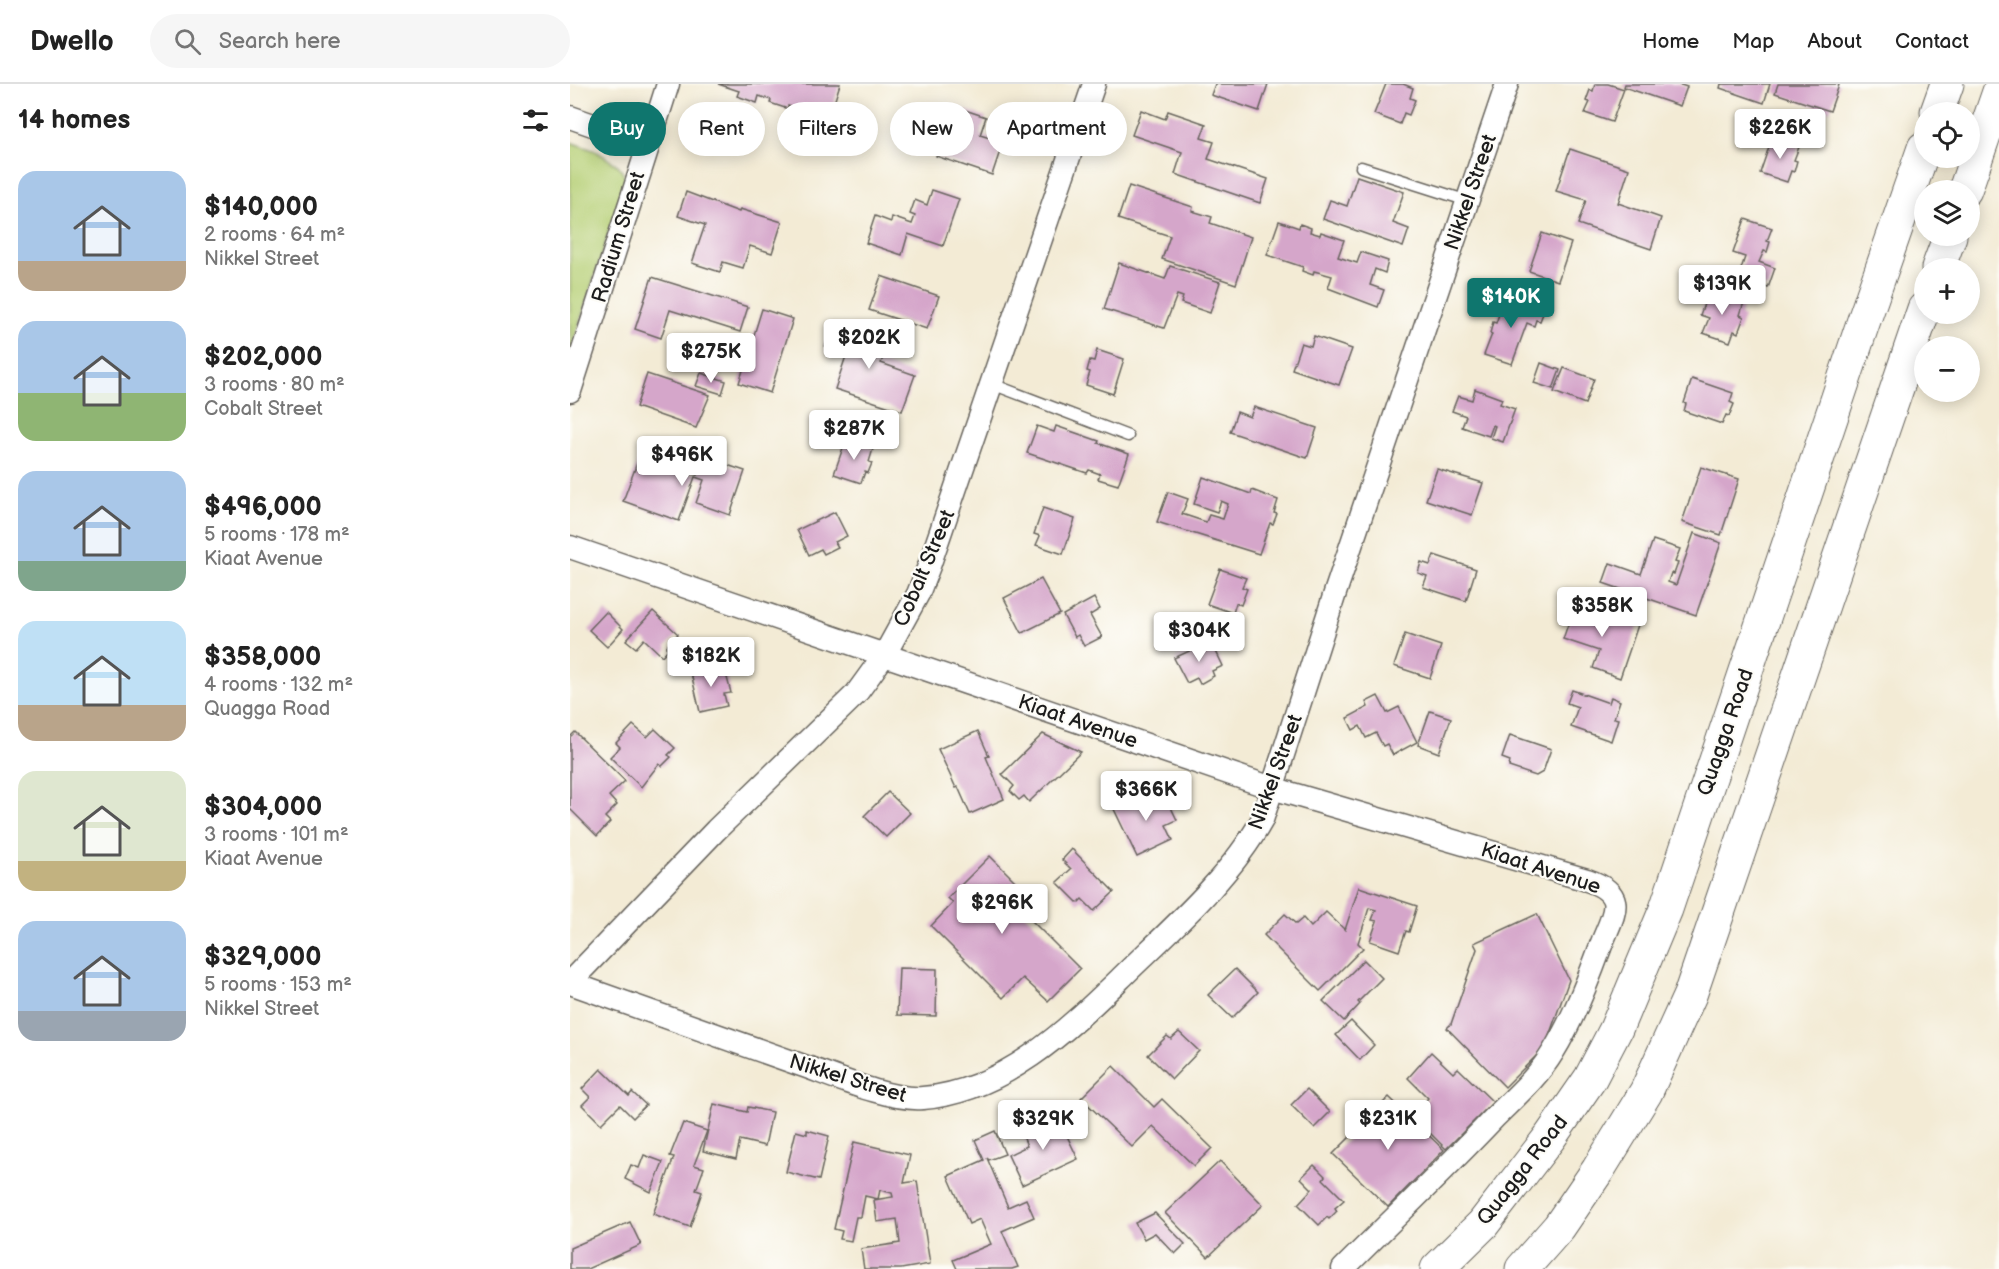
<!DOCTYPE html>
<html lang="en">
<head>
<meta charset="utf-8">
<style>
  body { margin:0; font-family:"Balsamiq Sans",sans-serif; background:#f6f6f6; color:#222; height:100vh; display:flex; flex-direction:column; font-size:22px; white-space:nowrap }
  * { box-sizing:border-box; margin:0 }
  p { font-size:20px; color:#767676 }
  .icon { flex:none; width:33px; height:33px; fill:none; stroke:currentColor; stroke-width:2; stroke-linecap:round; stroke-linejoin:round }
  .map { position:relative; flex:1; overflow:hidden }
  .details { display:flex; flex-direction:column; background:#fff; width:570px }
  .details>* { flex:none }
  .top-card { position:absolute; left:18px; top:18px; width:570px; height:54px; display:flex; gap:12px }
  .fabs { position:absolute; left:1344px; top:18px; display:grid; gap:12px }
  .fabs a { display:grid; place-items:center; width:66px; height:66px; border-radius:50%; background:#fff; box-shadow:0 3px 15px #0003; font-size:30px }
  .price { position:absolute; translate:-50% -51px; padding:0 14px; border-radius:6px; background:#fff; color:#222; font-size:20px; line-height:39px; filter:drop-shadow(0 2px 3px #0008) }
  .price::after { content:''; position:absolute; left:50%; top:36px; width:18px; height:14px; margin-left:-9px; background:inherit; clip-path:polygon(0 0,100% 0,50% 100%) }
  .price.active { background:#0f766e; color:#fff }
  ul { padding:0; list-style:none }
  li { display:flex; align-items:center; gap:18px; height:150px; padding:0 18px }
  li span { display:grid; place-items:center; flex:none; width:168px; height:120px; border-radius:18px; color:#555 }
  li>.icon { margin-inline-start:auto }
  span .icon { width:72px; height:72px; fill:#fffc; stroke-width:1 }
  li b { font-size:26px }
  h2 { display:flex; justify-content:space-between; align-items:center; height:72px; padding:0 18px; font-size:26px }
  .pill { padding:0 21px; border-radius:27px; background:#fff; box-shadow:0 3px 15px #0003; font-size:21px; line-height:54px }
  .pill.active { background:#0f766e; color:#fff }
  header { display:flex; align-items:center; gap:36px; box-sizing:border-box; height:84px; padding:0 30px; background:#fff; border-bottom:2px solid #e0e0e0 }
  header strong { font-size:28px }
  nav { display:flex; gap:33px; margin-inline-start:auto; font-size:21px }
  .search { width:420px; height:54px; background:#f6f6f6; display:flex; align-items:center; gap:15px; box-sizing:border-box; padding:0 21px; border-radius:33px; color:#767676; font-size:22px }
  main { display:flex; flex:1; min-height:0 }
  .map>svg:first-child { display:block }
  .green { fill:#b5cf75; stroke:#687648; stroke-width:1.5 }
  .building { fill:#d5a6ca }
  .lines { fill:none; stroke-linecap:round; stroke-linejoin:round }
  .service-casing { stroke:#67645d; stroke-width:13 }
  .minor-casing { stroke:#67645d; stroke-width:25 }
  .primary-casing { stroke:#67645d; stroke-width:35 }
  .service { stroke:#fff; stroke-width:10 }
  .minor { stroke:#fff; stroke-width:22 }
  .primary { stroke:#fff; stroke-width:33 }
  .labels { text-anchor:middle; stroke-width:4.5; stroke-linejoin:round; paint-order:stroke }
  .street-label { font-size:21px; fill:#1c1c1c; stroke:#fdfcf7 }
</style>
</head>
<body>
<header>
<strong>Dwello</strong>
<div class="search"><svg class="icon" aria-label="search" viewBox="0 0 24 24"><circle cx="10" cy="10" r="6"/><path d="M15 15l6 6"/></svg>Search here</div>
<nav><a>Home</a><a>Map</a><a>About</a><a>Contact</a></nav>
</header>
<main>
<section class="details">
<h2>14 homes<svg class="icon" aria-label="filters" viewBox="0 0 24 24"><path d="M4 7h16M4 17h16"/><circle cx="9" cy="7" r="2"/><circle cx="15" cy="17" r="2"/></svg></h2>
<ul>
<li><span style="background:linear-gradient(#a9c7e8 75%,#b9a48a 0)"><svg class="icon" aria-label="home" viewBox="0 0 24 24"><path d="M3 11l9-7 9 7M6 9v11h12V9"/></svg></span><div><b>$140,000</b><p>2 rooms · 64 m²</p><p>Nikkel Street</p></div></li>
<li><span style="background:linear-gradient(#a9c7e8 60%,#8fb573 0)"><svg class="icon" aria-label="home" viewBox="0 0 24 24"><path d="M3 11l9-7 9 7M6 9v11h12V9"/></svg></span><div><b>$202,000</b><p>3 rooms · 80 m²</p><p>Cobalt Street</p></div></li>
<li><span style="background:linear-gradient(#a9c7e8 75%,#7fa58c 0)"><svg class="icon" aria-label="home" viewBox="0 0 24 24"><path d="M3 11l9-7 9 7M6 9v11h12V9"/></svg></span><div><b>$496,000</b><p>5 rooms · 178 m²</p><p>Kiaat Avenue</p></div></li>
<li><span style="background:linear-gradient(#bfe0f5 70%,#b9a48a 0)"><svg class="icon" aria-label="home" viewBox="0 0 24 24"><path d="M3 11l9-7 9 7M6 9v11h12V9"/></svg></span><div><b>$358,000</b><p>4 rooms · 132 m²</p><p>Quagga Road</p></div></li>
<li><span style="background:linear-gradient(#dfe7d0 75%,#c2b280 0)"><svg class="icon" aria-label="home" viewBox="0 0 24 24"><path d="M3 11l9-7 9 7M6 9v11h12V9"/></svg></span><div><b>$304,000</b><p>3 rooms · 101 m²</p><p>Kiaat Avenue</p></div></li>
<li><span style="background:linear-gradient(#a9c7e8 75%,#9aa5b1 0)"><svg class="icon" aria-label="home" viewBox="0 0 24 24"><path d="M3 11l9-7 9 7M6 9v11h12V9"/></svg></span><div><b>$329,000</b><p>5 rooms · 153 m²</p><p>Nikkel Street</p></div></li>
</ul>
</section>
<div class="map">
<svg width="1429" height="1185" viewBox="0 0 1429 1185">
  <rect width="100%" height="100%" fill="#fdfcf7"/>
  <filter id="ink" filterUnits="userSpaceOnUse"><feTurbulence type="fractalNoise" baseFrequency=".0167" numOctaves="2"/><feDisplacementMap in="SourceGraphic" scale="12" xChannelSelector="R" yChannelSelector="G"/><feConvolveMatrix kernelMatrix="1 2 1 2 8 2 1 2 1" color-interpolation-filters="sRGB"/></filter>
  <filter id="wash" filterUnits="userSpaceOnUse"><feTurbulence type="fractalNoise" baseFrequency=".008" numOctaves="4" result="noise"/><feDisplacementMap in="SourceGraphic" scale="24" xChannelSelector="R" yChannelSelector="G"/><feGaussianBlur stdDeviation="1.35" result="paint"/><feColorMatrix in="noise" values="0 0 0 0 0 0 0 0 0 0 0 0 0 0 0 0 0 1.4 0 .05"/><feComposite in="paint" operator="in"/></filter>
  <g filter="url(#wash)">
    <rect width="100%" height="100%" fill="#f3ebd5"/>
    <polygon class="green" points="0,58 26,67 49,82 56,95 0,269"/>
    <g id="blocks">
      <g class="building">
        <polygon points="148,0 270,0 258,38 222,26 223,23 218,22 218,25 200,19 201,16 189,12 187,19 167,12 169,7"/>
        <polygon points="645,0 698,0 689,27 641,11"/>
        <polygon points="816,0 833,0 843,4 840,14 845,16 839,31 834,29 830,40 804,30"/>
        <polygon points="1025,0 1038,0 1054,5 1042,38 1015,29 1020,18 1016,17 1020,6 1023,7"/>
        <polygon points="1055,0 1108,0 1117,3 1110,22 1054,3"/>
        <polygon points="1151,0 1200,0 1194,19 1150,4"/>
        <polygon points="1208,0 1268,0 1269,1 1260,27 1205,9"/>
        <polygon points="383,22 416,33 410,51 433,58 422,91 366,72"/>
        <polygon points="571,26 595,35 598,27 636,40 631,54 644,58 638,75 698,95 690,119 605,90 612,68 562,51"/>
        <polygon points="1202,54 1229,63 1224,76 1227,77 1224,88 1221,87 1217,98 1190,89"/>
        <polygon points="1000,65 1059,85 1048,119 1091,134 1081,165 1008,140 1016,116 986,107"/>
        <polygon points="787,92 834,108 823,139 839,145 833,163 753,135 760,116 777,122"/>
        <polygon points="559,102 623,123 622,127 642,133 640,139 681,153 666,200 592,175 600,152 548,135"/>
        <polygon points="362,106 389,115 373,162 338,150 332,171 296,159 305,132 321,138 322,133 342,140 345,132 340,130 345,116 357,121"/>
        <polygon points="116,108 169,128 170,125 212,138 202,169 180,162 173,184 153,178 150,188 122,179 135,141 108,132"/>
        <polygon points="1175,135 1202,144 1197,157 1200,158 1197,168 1194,167 1189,178 1205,184 1198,204 1168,194 1175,173 1163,169"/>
        <polygon points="709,137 729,144 730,140 741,144 740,148 750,151 751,148 774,156 768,173 787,179 791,168 818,177 815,189 805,185 800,201 814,206 808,223 758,204 762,192 744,187 743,191 732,187 733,183 697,171"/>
        <polygon points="972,149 1001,159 988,197 959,187"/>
        <polygon points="549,179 595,195 600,182 650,198 640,229 611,219 613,213 607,211 594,244 534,225"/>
        <polygon points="311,192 369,212 357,245 299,226"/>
        <polygon points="82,193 178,223 170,248 100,226 91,254 65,245"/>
        <polygon points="1139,206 1174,218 1170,231 1174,233 1168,249 1164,247 1160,258 1133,249 1139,234 1130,231"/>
        <polygon points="935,213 974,227 970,237 966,236 964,242 957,239 942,280 914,271 922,250 920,249 923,238 926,239"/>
        <polygon points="192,225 223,235 200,309 169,299"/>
        <polygon points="262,242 318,260 311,279 345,291 332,327 265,305 277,269 255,262"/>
        <polygon points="744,252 782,265 769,301 722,285 731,259 741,262"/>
        <polygon points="527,266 554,275 543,310 516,301 520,288 517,287 520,276 524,277"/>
        <polygon points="971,279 990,286 983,305 964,299"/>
        <polygon points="994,284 1024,295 1015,320 984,308"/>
        <polygon points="131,289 156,297 152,310 126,302"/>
        <polygon points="77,290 140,311 126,344 66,323"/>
        <polygon points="1122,295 1163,309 1160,318 1164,320 1159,332 1156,331 1152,340 1114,327 1116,320 1114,319"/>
        <polygon points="905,305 932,315 930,320 945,325 933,358 921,354 925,342 923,341 919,352 892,343 896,332 882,327 888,312 902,316"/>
        <polygon points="684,323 747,344 737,374 660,348 667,328 680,333"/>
        <polygon points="467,342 484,348 486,342 529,357 528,359 559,370 548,401 528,395 530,390 519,386 517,389 457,369"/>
        <polygon points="276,355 303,365 299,378 302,379 298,389 295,388 291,399 264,390"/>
        <polygon points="70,371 127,391 133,373 175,387 160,431 126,419 134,396 125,393 109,437 53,417"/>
        <polygon points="1131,383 1169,395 1151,451 1112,438"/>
        <polygon points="867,385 913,399 902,431 856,416"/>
        <polygon points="633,393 681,410 682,406 708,416 704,429 707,430 703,440 700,439 689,470 587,438 598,408 618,415 612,430 636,438 639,431 653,435 658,420 651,417 647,428 624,420"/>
        <polygon points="473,424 505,435 493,470 466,461 470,452 464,450"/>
        <polygon points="265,428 277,452 265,458 268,463 254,470 251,465 239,471 227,446"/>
        <polygon points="1124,449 1151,459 1126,531 1033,499 1040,479 1071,490 1083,456 1110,465 1105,478 1108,479 1104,490 1101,489 1098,498 1106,501"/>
        <polygon points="864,471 906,485 896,517 853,503 857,492 848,489 851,478 860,481"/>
        <polygon points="650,485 676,494 672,503 677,505 671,521 666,519 663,529 637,520"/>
        <polygon points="471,495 490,530 452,549 434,514"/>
        <polygon points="524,514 530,525 520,531 532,553 514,562 508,551 505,553 493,531"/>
        <polygon points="1005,520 1068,541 1050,594 1023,584 1029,567 993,555"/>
        <polygon points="83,527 108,550 96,563 98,565 92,572 74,555 66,564 56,556"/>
        <polygon points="36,528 53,545 37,563 19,546"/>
        <polygon points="835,550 871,562 860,594 824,582"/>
        <polygon points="641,557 653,582 642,587 644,592 630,600 627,594 617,599 604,574"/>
        <polygon points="154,582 161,609 154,610 157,622 130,628 121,589"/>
        <polygon points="1002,606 1039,619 1041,613 1050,617 1044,634 1048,635 1041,657 1001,643 1008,623 997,619"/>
        <polygon points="808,612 817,629 829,623 847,658 823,671 817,660 813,662 806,649 796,654 790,642 783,646 777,634 798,623 796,618"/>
        <polygon points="860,627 881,634 869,669 848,661"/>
        <polygon points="63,641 77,653 85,645 105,664 98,671 101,673 92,682 89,680 71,703 40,673 50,663 46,659"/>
        <polygon points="408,647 419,672 416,673 434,715 400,730 388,703 386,704 368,665"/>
        <polygon points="5,648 55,697 39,712 47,721 35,733 40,738 27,752 0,725 0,653"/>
        <polygon points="473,650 511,668 459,718 454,712 449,716 440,707 444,702 432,690"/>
        <polygon points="940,651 981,665 973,688 966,692 939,683 940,677 932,674"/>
        <polygon points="579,706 584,718 596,713 607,736 596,741 603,756 567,773 543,723"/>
        <polygon points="318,708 340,729 316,753 294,732"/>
        <polygon points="502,765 544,808 524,827 512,815 508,819 487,798 501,785 492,776"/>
        <polygon points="420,772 456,808 437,827 443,832 450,825 510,885 478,917 453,894 433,914 361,842 383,819 378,814"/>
        <polygon points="789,803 847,822 839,848 836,847 829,867 800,857 807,837 802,836 806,826 799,824 788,859 793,864 750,907 694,851 715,830 726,840 733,834 741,843 756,828 775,846"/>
        <polygon points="967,830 999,896 975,963 935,1003 877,944 881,940 907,865 904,859"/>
        <polygon points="794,876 812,894 788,918 790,920 774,937 753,917"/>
        <polygon points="329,884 367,885 366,932 327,931"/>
        <polygon points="665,885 688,908 662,934 638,911"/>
        <polygon points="781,937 804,961 790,976 766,951"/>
        <polygon points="609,948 629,967 602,995 578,971 597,952 601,955"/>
        <polygon points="861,968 883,989 888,984 923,1018 876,1065 842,1031 858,1014 838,994"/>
        <polygon points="543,982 584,1023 592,1015 642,1064 624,1082 583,1042 562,1063 511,1014"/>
        <polygon points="31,985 59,1012 62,1008 76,1021 63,1034 50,1021 31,1040 12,1021 20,1013 12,1005"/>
        <polygon points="737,1005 760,1028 744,1044 721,1021"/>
        <polygon points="819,1013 874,1066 818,1123 763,1070 791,1042 785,1036 797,1023 803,1029"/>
        <polygon points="144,1020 177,1028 178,1023 202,1028 195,1062 170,1056 166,1075 133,1067"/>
        <polygon points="487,1031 508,1075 452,1101 438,1071 457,1062 451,1047"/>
        <polygon points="113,1039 137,1047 124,1081 134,1084 126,1106 132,1108 120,1143 83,1130 104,1073 100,1072"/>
        <polygon points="237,1046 259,1052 249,1096 216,1088 226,1047 237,1050"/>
        <polygon points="425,1047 435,1070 419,1076 417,1074 438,1123 456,1115 464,1133 432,1147 448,1183 442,1185 387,1185 383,1176 421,1160 410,1135 399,1140 378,1092 414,1076 405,1056"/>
        <polygon points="284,1058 340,1071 334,1099 347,1097 360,1180 331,1185 294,1185 291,1165 330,1159 327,1135 307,1138 304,1116 323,1113 322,1109 310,1106 308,1115 295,1112 291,1133 286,1133 281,1157 270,1155 272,1147 264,1145"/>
        <polygon points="74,1071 93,1078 81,1108 55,1095 61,1081 69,1084"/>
        <polygon points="650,1077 693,1121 638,1173 595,1129"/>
        <polygon points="744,1081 755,1092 753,1095 774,1116 765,1124 767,1127 759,1135 757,1133 749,1141 728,1120 742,1105 731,1094"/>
        <polygon points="585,1129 615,1160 605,1170 585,1149 574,1155 565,1139"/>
        <polygon points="60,1138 71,1161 17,1185 0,1185 0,1164"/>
      </g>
    </g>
  </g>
  <g filter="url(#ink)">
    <use href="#blocks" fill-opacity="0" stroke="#67645d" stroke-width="1.5"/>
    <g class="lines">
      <defs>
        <g id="service">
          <polyline points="791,83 898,117"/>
          <polyline points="422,300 558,352"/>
        </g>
        <g id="minor">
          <polyline points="0,33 77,60"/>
          <polyline points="0,307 98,0"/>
          <path d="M 0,463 L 702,704 L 1017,796 C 1061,811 1042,831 1030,864 C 1018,897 1001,939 983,968 C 968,993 945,1013 925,1033 C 876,1085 824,1134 773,1185"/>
          <polyline points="0,898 146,746 286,610 315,570 348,510 359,482 524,0"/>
          <path d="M 0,899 C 77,926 154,953 231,981 C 263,992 320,1017 353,1014 C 435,1007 497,946 553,892 C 601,845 659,795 692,736 L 766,506 L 937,0"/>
        </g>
        <g id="primary">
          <polyline points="1367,28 1377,0"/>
          <polyline points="1395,106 1429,8"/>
          <polyline points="1368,184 1380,152"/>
          <polyline points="867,1185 913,1140 980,1053 1020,995 1046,945 1096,825 1293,239 1354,64"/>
          <polyline points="952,1185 989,1143 1028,1086 1076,1008 1120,911 1354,225"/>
        </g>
      </defs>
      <use href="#service" class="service-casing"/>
      <use href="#minor" class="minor-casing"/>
      <use href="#primary" class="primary-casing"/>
      <use href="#service" class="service"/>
      <use href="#minor" class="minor"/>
      <use href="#primary" class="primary"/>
    </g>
  </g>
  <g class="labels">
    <g class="street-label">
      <text transform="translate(900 108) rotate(-71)" y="7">Nikkel Street</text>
      <text transform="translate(48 153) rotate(-73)" y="7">Radium Street</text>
      <text transform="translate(354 484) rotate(-67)" y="7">Cobalt Street</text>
      <text transform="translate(508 637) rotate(19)" y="7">Kiaat Avenue</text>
      <text transform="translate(1155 648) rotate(-71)" y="7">Quagga Road</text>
      <text transform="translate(705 688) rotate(-70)" y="7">Nikkel Street</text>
      <text transform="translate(971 784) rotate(18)" y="7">Kiaat Avenue</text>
      <text transform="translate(278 994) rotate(17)" y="7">Nikkel Street</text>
      <text transform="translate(952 1086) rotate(-52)" y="7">Quagga Road</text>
    </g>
  </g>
</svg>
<div class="fabs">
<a><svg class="icon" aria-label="locate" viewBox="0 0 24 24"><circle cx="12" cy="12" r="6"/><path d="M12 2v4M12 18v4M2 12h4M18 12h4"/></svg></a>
<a><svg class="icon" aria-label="layers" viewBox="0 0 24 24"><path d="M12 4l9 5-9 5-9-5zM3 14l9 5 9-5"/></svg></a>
<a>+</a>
<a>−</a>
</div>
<b class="price" style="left:1210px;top:76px">$226K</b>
<b class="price" style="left:1152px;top:232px">$139K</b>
<b class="price active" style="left:941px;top:245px">$140K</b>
<b class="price" style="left:299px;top:286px">$202K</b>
<b class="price" style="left:141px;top:300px">$275K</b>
<b class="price" style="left:284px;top:377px">$287K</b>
<b class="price" style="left:112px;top:403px">$496K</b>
<b class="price" style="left:1032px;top:554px">$358K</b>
<b class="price" style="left:629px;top:579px">$304K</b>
<b class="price" style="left:141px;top:604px">$182K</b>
<b class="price" style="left:576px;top:738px">$366K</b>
<b class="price" style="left:432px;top:851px">$296K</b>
<b class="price" style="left:473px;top:1067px">$329K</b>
<b class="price" style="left:818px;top:1067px">$231K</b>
<div class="top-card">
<a class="pill active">Buy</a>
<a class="pill">Rent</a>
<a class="pill">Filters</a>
<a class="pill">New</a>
<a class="pill">Apartment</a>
</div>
</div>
</main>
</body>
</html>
